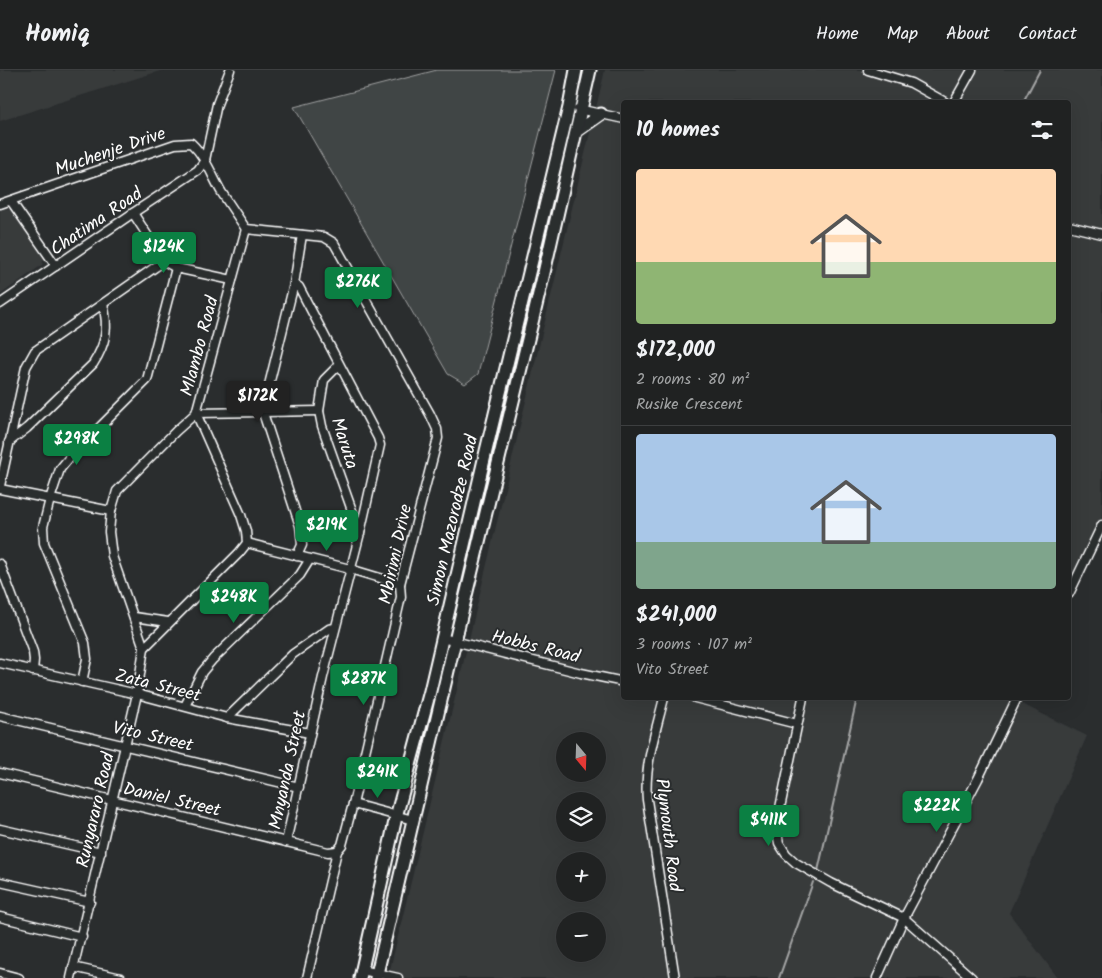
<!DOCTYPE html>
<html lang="en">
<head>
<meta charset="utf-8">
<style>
  body { margin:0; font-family:Kalam,sans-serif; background:#282a2a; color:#f1f3f6; height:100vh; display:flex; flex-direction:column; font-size:19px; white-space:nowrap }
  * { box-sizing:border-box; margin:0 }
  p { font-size:16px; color:#a2a4a5 }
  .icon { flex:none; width:28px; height:28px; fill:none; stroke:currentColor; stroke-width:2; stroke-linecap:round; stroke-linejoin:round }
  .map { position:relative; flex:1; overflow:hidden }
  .panel { position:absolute; left:621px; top:30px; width:450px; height:600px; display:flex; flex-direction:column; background:#202222; border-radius:5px; box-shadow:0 5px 20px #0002,0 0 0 1px #3d3f40 }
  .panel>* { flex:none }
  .needle { width:32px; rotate:161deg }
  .tools { position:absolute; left:556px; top:662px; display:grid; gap:10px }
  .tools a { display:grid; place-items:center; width:50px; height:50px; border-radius:50%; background:#202222; box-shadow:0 5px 20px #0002,0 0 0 1px #3d3f40; font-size:25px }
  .price { position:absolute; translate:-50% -42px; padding:0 11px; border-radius:5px; background:#0b8043; color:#fff; font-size:16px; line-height:32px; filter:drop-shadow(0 1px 2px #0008) }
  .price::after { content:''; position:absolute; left:50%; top:30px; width:15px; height:11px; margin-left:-8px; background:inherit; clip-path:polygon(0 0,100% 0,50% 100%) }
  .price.active { background:#222; color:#fff }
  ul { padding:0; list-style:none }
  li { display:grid; align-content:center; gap:10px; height:265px; padding:0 15px }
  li+li { border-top:1px solid #3d3f40 }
  li span { display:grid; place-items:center; height:155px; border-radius:5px; color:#555 }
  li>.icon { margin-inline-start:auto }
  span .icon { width:90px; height:90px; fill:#fffc; stroke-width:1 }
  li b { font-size:21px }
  h2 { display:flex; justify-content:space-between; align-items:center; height:60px; padding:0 15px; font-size:21px }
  header { display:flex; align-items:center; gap:30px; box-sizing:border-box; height:70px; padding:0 25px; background:#202222; border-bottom:1px solid #3d3f40 }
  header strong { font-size:24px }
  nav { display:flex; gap:28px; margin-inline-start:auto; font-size:18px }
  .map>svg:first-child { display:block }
  .built { fill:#373a3b; fill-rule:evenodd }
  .green { fill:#414445; stroke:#a0a2a2 }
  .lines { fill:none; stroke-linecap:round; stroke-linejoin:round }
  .stream { stroke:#a6a7a7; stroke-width:2 }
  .minor-casing { stroke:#fff; stroke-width:11 }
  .highway-casing { stroke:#fff; stroke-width:15 }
  .minor { stroke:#2a2d2e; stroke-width:8 }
  .highway { stroke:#2a2d2e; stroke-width:11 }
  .labels { text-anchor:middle; stroke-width:4; stroke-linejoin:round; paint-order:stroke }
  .street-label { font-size:18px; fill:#fff; stroke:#2a2d2e }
</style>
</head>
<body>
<header>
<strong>Homiq</strong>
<nav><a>Home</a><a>Map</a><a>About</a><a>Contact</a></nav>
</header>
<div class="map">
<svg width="1102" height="908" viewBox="0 0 1102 908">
  <rect width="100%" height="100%" fill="#2a2d2e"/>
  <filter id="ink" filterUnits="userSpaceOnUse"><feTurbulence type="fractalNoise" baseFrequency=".02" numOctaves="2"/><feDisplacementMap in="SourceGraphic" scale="10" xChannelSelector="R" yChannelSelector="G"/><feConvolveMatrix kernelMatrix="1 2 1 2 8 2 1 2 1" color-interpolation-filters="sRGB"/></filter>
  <g filter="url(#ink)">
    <g class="built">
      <polygon points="0,0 163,0 0,51"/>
      <path d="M 605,0 L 1102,0 L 1102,448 L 1069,515 L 1069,32 L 624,32 L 624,628 L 1012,628 L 1012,629 L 1087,666 L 1009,843 L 1058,908 L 388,908 ZM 565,671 L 598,671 L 598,704 L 565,704 ZM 565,731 L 598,731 L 598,764 L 565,764 ZM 565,791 L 598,791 L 598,824 L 565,824 ZM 565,851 L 598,851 L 598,884 L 565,884 Z"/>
      <polygon points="4,137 11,140 44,188 42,195 0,225 0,139"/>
    </g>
    <polygon class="green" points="437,0 556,0 478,304 465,314 448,304 294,37"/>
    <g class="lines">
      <g class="stream">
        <polyline points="1023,32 1040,0"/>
        <polyline points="818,801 857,628"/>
        <polyline points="779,908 813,812"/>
      </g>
      <defs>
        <g id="minor">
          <polyline points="868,0 911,13 945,32"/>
          <polyline points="954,32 972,0"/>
          <polyline points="578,39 624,49"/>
          <polyline points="11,131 56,196"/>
          <path d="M 0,134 L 175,74 L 191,73 C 206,87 212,106 222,123 C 230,135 238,147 246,159"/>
          <polyline points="133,143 164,191 176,198 232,210"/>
          <polyline points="1069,156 1102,164"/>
          <polyline points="246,159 324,167 334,173 430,344 437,359 438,368 400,514 401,527 353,734 342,775 337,781 307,908"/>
          <polyline points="246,159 196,343 319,341"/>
          <polyline points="0,234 133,143 198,100 205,90 217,34 230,0"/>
          <polyline points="339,295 324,310 319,341 322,356 360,463"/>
          <polygon points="196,343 241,445 246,461 247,473 239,483 144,578 112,486 109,462 111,441 117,421 176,361"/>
          <path d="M 9,372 L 27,358 L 93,294 C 106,274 109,257 103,234"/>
          <polyline points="0,416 26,297 35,281 164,191"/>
          <polyline points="0,419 111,441"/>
          <polyline points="247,473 350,499 400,514"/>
          <polyline points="297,486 302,475 300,456 264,346 265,331 294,214 302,165"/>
          <polyline points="0,494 33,582 34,590 33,601"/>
          <polyline points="1069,524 1102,455"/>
          <polyline points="134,547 168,552"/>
          <polyline points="442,568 581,603 624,612"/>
          <polyline points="0,593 137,624 227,648 310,663"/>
          <polyline points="82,612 87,589 85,573 44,473 43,457 50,429 60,399 69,388 147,310 176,198"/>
          <path d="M 664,628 C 656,661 644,695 647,730 L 675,908"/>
          <polyline points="695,628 797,654"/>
          <polyline points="803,628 776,757 779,773 786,784 796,793 831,813 904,848 972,908"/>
          <polyline points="185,636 202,602 213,589 300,505 310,489"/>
          <polyline points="0,646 299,717"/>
          <polyline points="227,648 293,584 329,559 335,558"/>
          <polyline points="0,703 328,782 337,781"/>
          <polyline points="353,734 413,750"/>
          <polyline points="0,759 101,782"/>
          <polyline points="286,772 323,607 360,463 380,375 378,368 299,217 294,214"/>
          <polyline points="0,812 90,832"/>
          <polyline points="0,847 82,867"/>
          <polyline points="73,897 121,908"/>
          <polyline points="362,900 398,908"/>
          <polyline points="0,903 19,908"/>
          <polyline points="71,908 137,624 144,578"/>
          <polyline points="877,908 904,848 978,709 1017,628"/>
        </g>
        <g id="highway">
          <polyline points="577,61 601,44"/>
          <polyline points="360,908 396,747 430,621 486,381 569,37 576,0"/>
          <polyline points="376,908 455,571 544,203 590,0"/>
        </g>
      </defs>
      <use href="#minor" class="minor-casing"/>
      <use href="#highway" class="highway-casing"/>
      <use href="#minor" class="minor"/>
      <use href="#highway" class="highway"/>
    </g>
  </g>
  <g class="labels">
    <g class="street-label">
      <text transform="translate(110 81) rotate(-19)" y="6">Muchenje Drive</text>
      <text transform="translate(96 151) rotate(-34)" y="6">Chatima Road</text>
      <text transform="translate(199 276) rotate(-75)" y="6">Mlambo Road</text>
      <text transform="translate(345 373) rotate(72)" y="6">Maruta</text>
      <text transform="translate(452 450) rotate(-77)" y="6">Simon Mazorodze Road</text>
      <text transform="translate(395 484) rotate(-78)" y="6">Mbirimi Drive</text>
      <text transform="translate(536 576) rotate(14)" y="6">Hobbs Road</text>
      <text transform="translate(158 615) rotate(14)" y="6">Zata Street</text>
      <text transform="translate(153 666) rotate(13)" y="6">Vito Street</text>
      <text transform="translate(287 700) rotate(-78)" y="6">Mnyanda Street</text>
      <text transform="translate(172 729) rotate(13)" y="6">Daniel Street</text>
      <text transform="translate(95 740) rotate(-77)" y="6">Runyararo Road</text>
      <text transform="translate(669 765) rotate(83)" y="6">Plymouth Road</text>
    </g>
  </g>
</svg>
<div class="tools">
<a><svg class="needle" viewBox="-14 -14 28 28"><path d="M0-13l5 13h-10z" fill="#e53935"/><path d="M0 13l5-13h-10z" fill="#a2a4a5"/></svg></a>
<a><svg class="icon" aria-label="layers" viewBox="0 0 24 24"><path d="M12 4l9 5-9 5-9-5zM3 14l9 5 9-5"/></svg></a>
<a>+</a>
<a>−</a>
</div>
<b class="price" style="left:164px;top:204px">$124K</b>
<b class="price" style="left:358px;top:239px">$276K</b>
<b class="price active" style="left:258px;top:353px">$172K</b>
<b class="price" style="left:77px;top:396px">$298K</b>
<b class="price" style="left:327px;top:482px">$219K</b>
<b class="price" style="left:234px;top:554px">$248K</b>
<b class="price" style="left:364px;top:636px">$287K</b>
<b class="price" style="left:378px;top:729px">$241K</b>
<b class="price" style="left:937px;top:763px">$222K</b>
<b class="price" style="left:769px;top:777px">$411K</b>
<section class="panel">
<h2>10 homes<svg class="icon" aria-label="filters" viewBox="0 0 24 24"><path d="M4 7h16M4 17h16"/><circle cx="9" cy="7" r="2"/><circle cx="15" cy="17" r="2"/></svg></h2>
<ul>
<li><span style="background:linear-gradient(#ffd9b3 60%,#8fb573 0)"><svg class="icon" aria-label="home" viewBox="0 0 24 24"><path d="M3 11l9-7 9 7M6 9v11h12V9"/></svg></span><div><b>$172,000</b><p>2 rooms · 80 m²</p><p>Rusike Crescent</p></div></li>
<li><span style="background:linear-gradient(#a9c7e8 70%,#7fa58c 0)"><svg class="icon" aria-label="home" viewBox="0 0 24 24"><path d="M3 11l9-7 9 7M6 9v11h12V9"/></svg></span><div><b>$241,000</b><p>3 rooms · 107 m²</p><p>Vito Street</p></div></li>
</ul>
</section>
</div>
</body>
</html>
